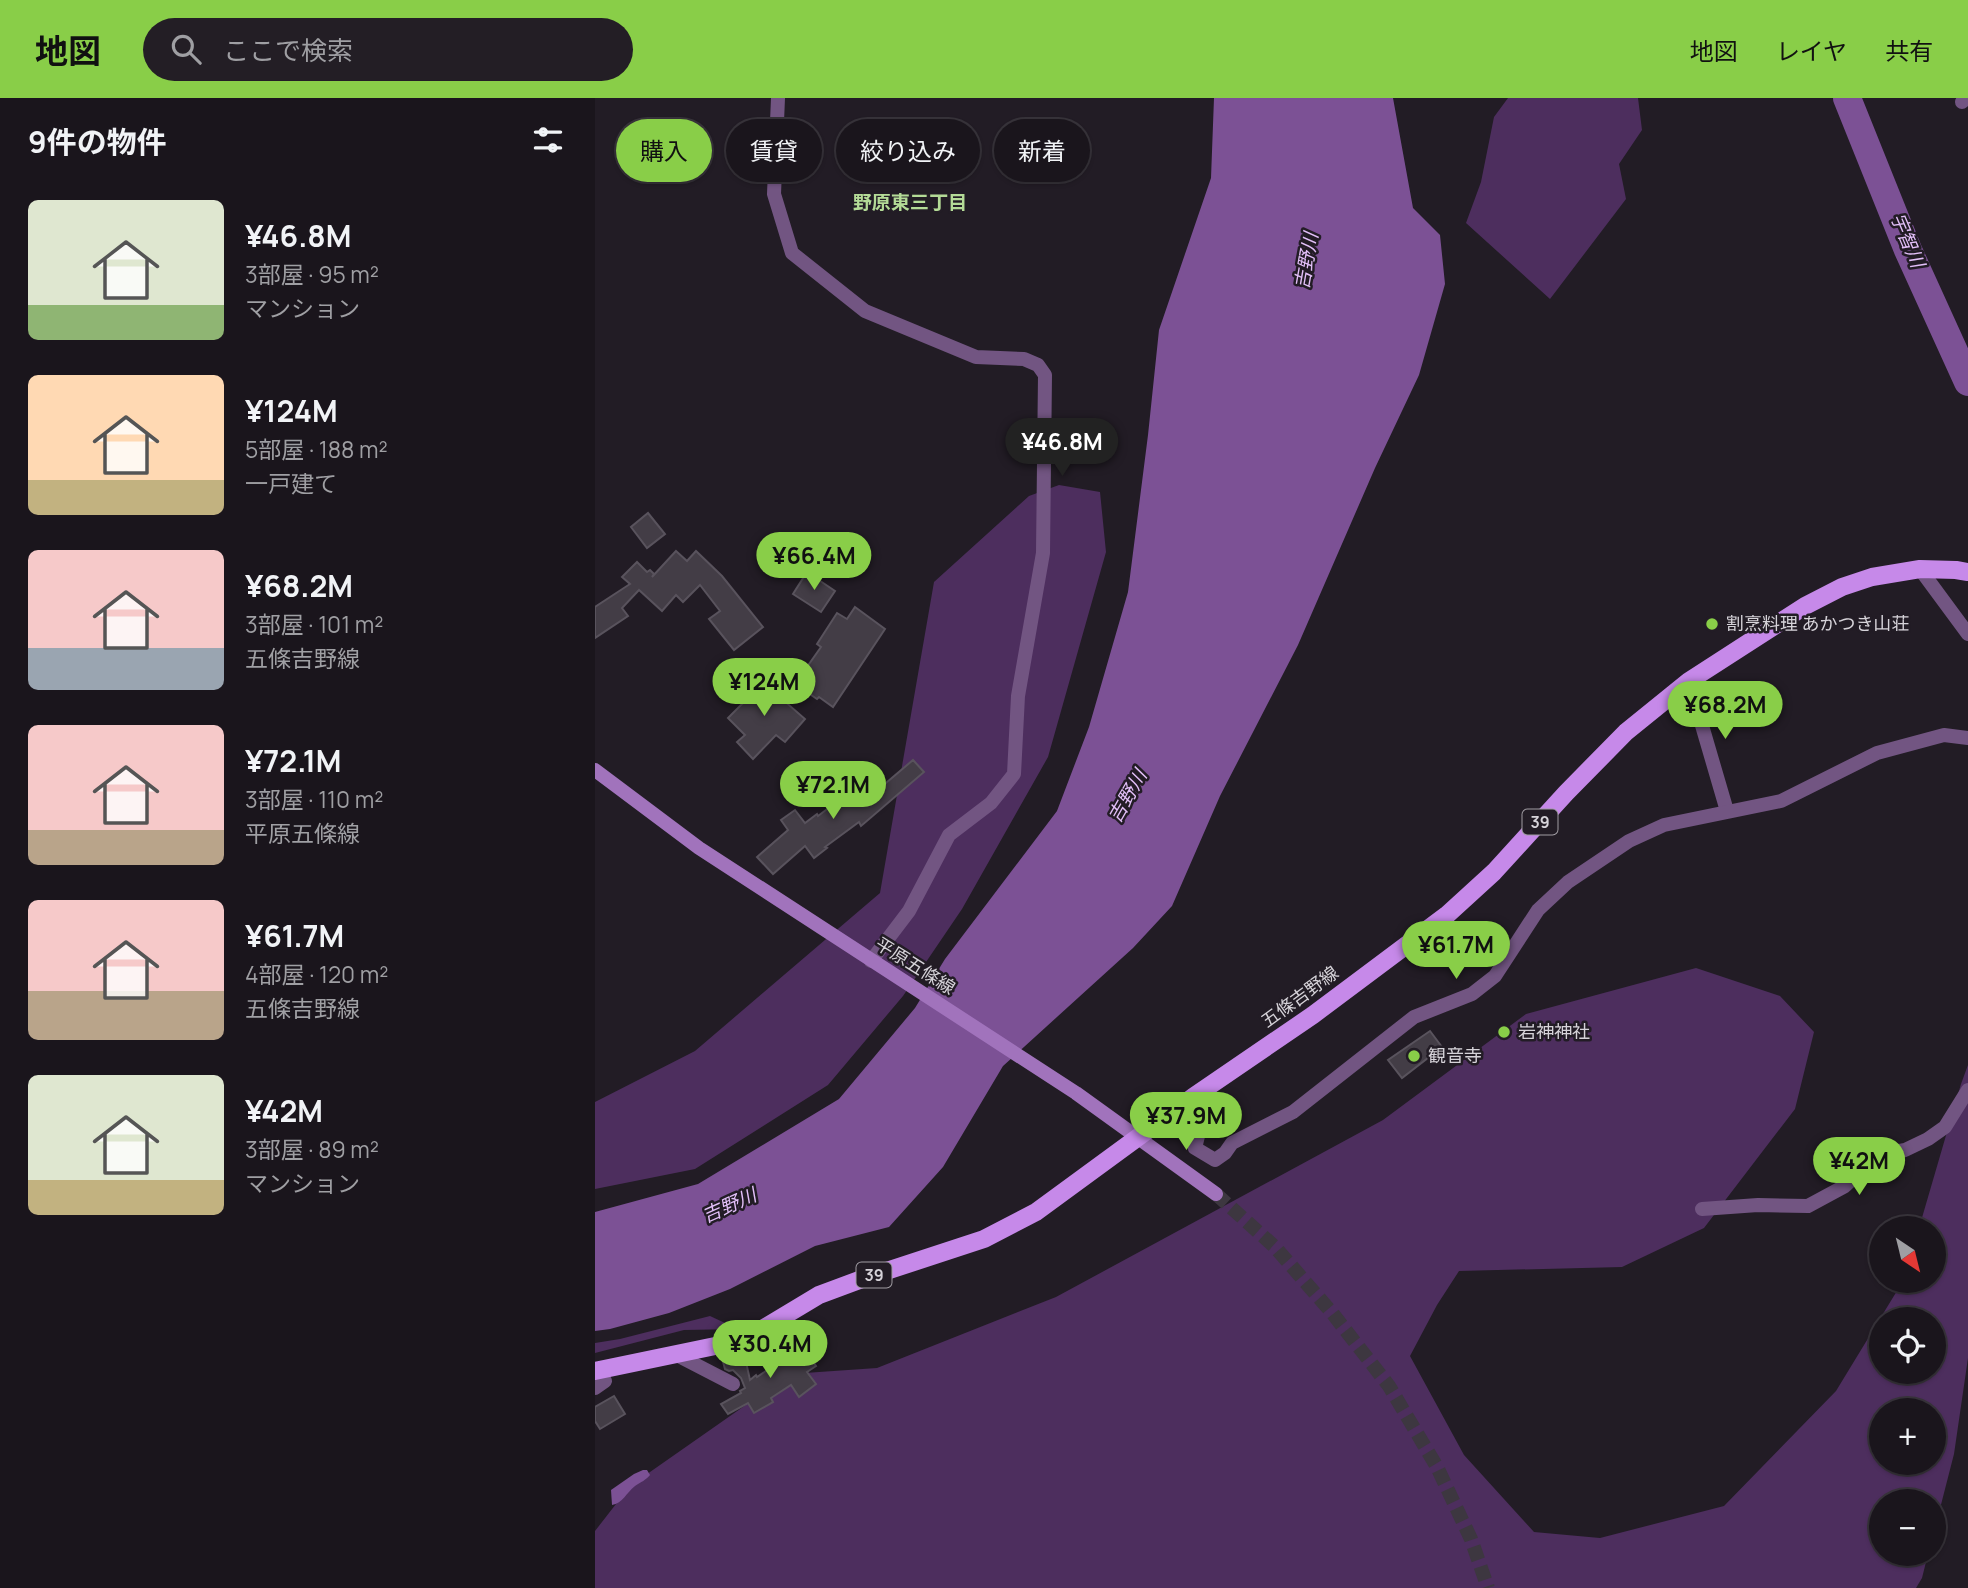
<!DOCTYPE html>
<html lang="ja">
<head>
<meta charset="utf-8">
<style>
  body { margin:0; font-family:Manrope,"Noto Sans JP",sans-serif; background:#231e25; color:#f1f3f6; height:100vh; display:flex; flex-direction:column; font-size:26px; white-space:nowrap }
  * { box-sizing:border-box; margin:0 }
  p { font-size:23px; color:#9f9fa3 }
  .icon { flex:none; width:38px; height:38px; fill:none; stroke:currentColor; stroke-width:2; stroke-linecap:round; stroke-linejoin:round }
  .map { position:relative; flex:1; overflow:hidden }
  .panel { display:flex; flex-direction:column; background:#1a151c; width:595px }
  .panel>* { flex:none }
  .hud { position:absolute; left:21px; top:21px; width:665px; height:63px; display:flex; gap:14px }
  .needle { width:46px; rotate:145deg }
  .controls { position:absolute; left:1274px; top:1118px; display:grid; gap:14px }
  .controls a { display:grid; place-items:center; width:77px; height:77px; border-radius:50%; background:#1a151c; box-shadow:0 2px 5px #0004,0 0 0 2px #38343b; font-size:35px }
  .price { position:absolute; translate:-50% -60px; padding:0 16px; border-radius:24px; background:#89ce48; color:#111; font-size:23px; line-height:46px; filter:drop-shadow(0 2px 4px #0008) }
  .price::after { content:''; position:absolute; left:50%; top:42px; width:21px; height:16px; margin-left:-10px; background:inherit; clip-path:polygon(0 0,100% 0,50% 100%) }
  .price.active { background:#222; color:#fff }
  ul { padding:0; list-style:none }
  li { display:flex; align-items:center; gap:21px; height:175px; padding:0 28px }
  li span { display:grid; place-items:center; flex:none; width:196px; height:140px; border-radius:10px; color:#555 }
  li>.icon { margin-inline-start:auto }
  span .icon { width:84px; height:84px; fill:#fffc; stroke-width:1 }
  li b { font-size:30px }
  h2 { display:flex; justify-content:space-between; align-items:center; height:84px; padding:0 28px; font-size:30px }
  .chip { padding:0 24px; border-radius:32px; background:#1a151c; box-shadow:0 2px 5px #0004,0 0 0 2px #38343b; font-size:24px; line-height:63px }
  .chip.active { background:#89ce48; color:#111 }
  header { display:flex; align-items:center; gap:42px; box-sizing:border-box; height:98px; padding:0 35px; background:#89ce48; color:#111 }
  header strong { font-size:33px }
  nav { display:flex; gap:38px; margin-inline-start:auto; font-size:24px }
  .search { width:490px; height:63px; background:#231e25; display:flex; align-items:center; gap:18px; box-sizing:border-box; padding:0 24px; border-radius:38px; color:#9f9fa3; font-size:26px }
  main { display:flex; flex:1; min-height:0 }
  .map>svg:first-child { display:block }
  .green { fill:#4d2e5e; fill-rule:evenodd }
  .water { fill:#7c5195 }
  .lines { fill:none; stroke-linecap:round; stroke-linejoin:round }
  .river { stroke:#7c5195; stroke-width:28 }
  .building { fill:#433d46; stroke:#59535d; stroke-width:2 }
  .secondary-tunnel { stroke:#3d3740; stroke-width:14; stroke-dasharray:14 7; stroke-linecap:butt }
  .minor { stroke:#725582; stroke-width:14 }
  .secondary { stroke:#a173bc; stroke-width:14 }
  .primary { stroke:#c689e9; stroke-width:18 }
  .poi-dot { fill:#89ce48; stroke:#221c25; stroke-width:2.5 }
  .labels { text-anchor:middle; stroke-width:5; stroke-linejoin:round; paint-order:stroke }
  .shield { fill:#221c25; stroke:#a09ca3; stroke-width:2 }
  .shield-label { font-size:16px; font-weight:bold; fill:#d6d3d9 }
  .poi-label { font-size:18px; fill:#d6d3d9; stroke:#221c25; text-anchor:start }
  .street-label { font-size:18px; fill:#d6d3d9; stroke:#221c25 }
  .neighbourhood-label { font-size:19px; font-weight:bold; fill:#b4db97; stroke:#221c25 }
  .water-label { font-size:19px; font-style:italic; fill:#e2bff8; stroke:#221c25 }
</style>
</head>
<body>
<header>
<strong>地図</strong>
<div class="search"><svg class="icon" aria-label="search" viewBox="0 0 24 24"><circle cx="10" cy="10" r="6"/><path d="M15 15l6 6"/></svg>ここで検索</div>
<nav><a>地図</a><a>レイヤ</a><a>共有</a></nav>
</header>
<main>
<section class="panel">
<h2>9件の物件<svg class="icon" aria-label="filters" viewBox="0 0 24 24"><path d="M4 7h16M4 17h16"/><circle cx="9" cy="7" r="2"/><circle cx="15" cy="17" r="2"/></svg></h2>
<ul>
<li><span style="background:linear-gradient(#dfe7d0 75%,#8fb573 0)"><svg class="icon" aria-label="home" viewBox="0 0 24 24"><path d="M3 11l9-7 9 7M6 9v11h12V9"/></svg></span><div><b>¥46.8M</b><p>3部屋 · 95 m²</p><p>マンション</p></div></li>
<li><span style="background:linear-gradient(#ffd9b3 75%,#c2b280 0)"><svg class="icon" aria-label="home" viewBox="0 0 24 24"><path d="M3 11l9-7 9 7M6 9v11h12V9"/></svg></span><div><b>¥124M</b><p>5部屋 · 188 m²</p><p>一戸建て</p></div></li>
<li><span style="background:linear-gradient(#f6c9c9 70%,#9aa5b1 0)"><svg class="icon" aria-label="home" viewBox="0 0 24 24"><path d="M3 11l9-7 9 7M6 9v11h12V9"/></svg></span><div><b>¥68.2M</b><p>3部屋 · 101 m²</p><p>五條吉野線</p></div></li>
<li><span style="background:linear-gradient(#f6c9c9 75%,#b9a48a 0)"><svg class="icon" aria-label="home" viewBox="0 0 24 24"><path d="M3 11l9-7 9 7M6 9v11h12V9"/></svg></span><div><b>¥72.1M</b><p>3部屋 · 110 m²</p><p>平原五條線</p></div></li>
<li><span style="background:linear-gradient(#f6c9c9 65%,#b9a48a 0)"><svg class="icon" aria-label="home" viewBox="0 0 24 24"><path d="M3 11l9-7 9 7M6 9v11h12V9"/></svg></span><div><b>¥61.7M</b><p>4部屋 · 120 m²</p><p>五條吉野線</p></div></li>
<li><span style="background:linear-gradient(#dfe7d0 75%,#c2b280 0)"><svg class="icon" aria-label="home" viewBox="0 0 24 24"><path d="M3 11l9-7 9 7M6 9v11h12V9"/></svg></span><div><b>¥42M</b><p>3部屋 · 89 m²</p><p>マンション</p></div></li>
</ul>
</section>
<div class="map">
<svg width="1373" height="1490" viewBox="0 0 1373 1490">
  <rect width="100%" height="100%" fill="#221c25"/>
  <g class="green">
    <polygon points="913,0 1043,0 1047,32 1024,66 1031,101 955,201 871,125 886,84 899,19"/>
    <polygon points="464,387 505,394 511,454 453,659 367,811 308,898 233,987 100,1071 0,1091 0,1004 100,953 285,795 339,484 434,398"/>
    <path d="M 1101,870 L 1185,898 L 1219,934 L 1200,1011 L 1109,1130 L 1027,1169 L 864,1173 L 842,1207 L 815,1258 L 869,1357 L 939,1434 L 1005,1440 L 1129,1408 L 1241,1293 L 1308,1183 L 1339,1183 L 1339,1130 L 1324,1130 L 1366,986 L 1373,967 L 1373,1260 L 1359,1356 L 1339,1434 L 1339,1404 L 1286,1404 L 1286,1456 L 1333,1456 L 1327,1480 L 1321,1490 L 0,1490 L 0,1433 L 35,1388 L 195,1276 L 282,1270 L 461,1199 L 788,1022 L 931,916 ZM 1286,1222 L 1339,1222 L 1339,1274 L 1286,1274 ZM 1286,1312 L 1339,1312 L 1339,1365 L 1286,1365 Z"/>
    <polygon points="115,1218 143,1231 89,1232 0,1255 0,1245 25,1241"/>
  </g>
  <g class="water">
    <polygon points="619,0 798,0 818,110 845,137 850,186 824,277 780,370 703,547 625,698 577,808 538,850 408,968 348,1069 294,1129 220,1148 135,1191 74,1215 15,1231 0,1233 0,1114 103,1086 244,1001 320,910 350,861 462,713 494,629 533,494 553,337 564,232 616,80"/>
    <path d="M 48,1372 L 52,1372 L 55,1377 C 51,1382 46,1384 40,1388 C 31,1395 28,1405 17,1407 L 16,1392 L 39,1376 Z"/>
  </g>
  <g class="lines">
    <polyline class="river" points="1252,0 1313,152 1373,284"/>
  </g>
  <g class="building">
    <polygon points="53,415 70,436 52,450 36,429"/>
    <polygon points="81,453 92,463 101,453 127,478 168,529 139,552 114,521 125,513 105,487 88,504 81,497 67,513 44,492 27,510 33,518 0,540 0,509 35,486 27,479 42,464 52,474 55,472 59,476 57,479"/>
    <polygon points="212,474 240,493 226,514 198,496"/>
    <polygon points="260,509 290,531 238,609 224,599 222,601 200,586 226,549 222,546 242,515 252,521"/>
    <polygon points="163,580 210,621 190,644 181,637 158,661 142,644 150,637 133,620 147,606 143,603"/>
    <polygon points="318,662 329,674 266,728 264,724 230,749 232,750 219,760 210,748 178,776 162,759 193,732 186,722 200,712 210,725 222,716 223,718 252,696 259,705 262,703 265,707"/>
    <polygon points="835,933 847,949 807,980 793,962"/>
    <polygon points="208,1248 221,1268 212,1274 221,1286 204,1299 196,1287 176,1300 178,1304 159,1315 153,1305 133,1316 126,1306 146,1295 145,1293 150,1290 146,1280 138,1272 134,1273 130,1271 127,1260 149,1255 155,1282 161,1277 162,1279"/>
    <polygon points="19,1298 30,1316 5,1331 0,1323 0,1309"/>
  </g>
  <g class="lines">
    <polyline class="secondary-tunnel" points="621,1096 680,1149 738,1216 794,1288 842,1369 876,1441 893,1490"/>
    <g class="minor">
      <polyline points="183,0 179,96 197,155 270,213 381,259 429,261 443,267 450,277 448,455 423,598 419,676 396,705 354,737 314,813 276,863"/>
      <polyline points="1367,4 1371,0"/>
      <polyline points="1325,471 1373,536"/>
      <polyline points="1094,583 1132,713"/>
      <polyline points="598,999 606,1026 600,1050 620,1062 630,1055 637,1045 698,1014 819,919 877,896 900,878 943,812 973,784 1034,743 1069,727 1186,703 1282,655 1349,637 1373,640"/>
      <polyline points="1107,1111 1163,1107 1213,1108 1250,1088 1283,1057 1310,1052 1333,1041 1350,1029 1373,992"/>
      <polyline points="80,1256 138,1286"/>
      <polyline points="0,1290 10,1283 3,1272"/>
    </g>
    <polyline class="secondary" points="0,672 104,750 481,995 621,1096"/>
    <polyline class="primary" points="0,1273 149,1242 224,1197 267,1181 389,1141 441,1114 598,999 718,917 853,816 899,774 971,695 1031,634 1094,583 1210,508 1247,489 1277,479 1325,471 1361,472 1373,474"/>
  </g>
  <g class="poi-dot">
    <circle cx="1117" cy="526" r="7"/>
    <circle cx="909" cy="934" r="7"/>
    <circle cx="819" cy="958" r="7"/>
  </g>
  <g class="labels">
    <g class="shield">
      <rect x="927.5" y="711.5" width="35" height="25" rx="5"/>
      <rect x="261.5" y="1164.5" width="35" height="25" rx="5"/>
    </g>
    <g class="shield-label">
      <text x="945" y="730">39</text>
      <text x="279" y="1183">39</text>
    </g>
    <g class="poi-label">
      <text x="1131" y="532">割烹料理 あかつき山荘</text>
      <text x="923" y="940">岩神神社</text>
      <text x="833" y="964">観音寺</text>
    </g>
    <g class="street-label">
      <text transform="translate(320 868) rotate(32)" y="6">平原五條線</text>
      <text transform="translate(705 899) rotate(-36)" y="6">五條吉野線</text>
    </g>
    <g class="neighbourhood-label">
      <text x="315" y="111">野原東三丁目</text>
    </g>
    <g class="water-label">
      <text transform="translate(1313 142) rotate(67)" y="7">宇智川</text>
      <text transform="translate(711 163) rotate(-80)" y="7">吉野川</text>
      <text transform="translate(532 698) rotate(-60)" y="7">吉野川</text>
      <text transform="translate(134 1107) rotate(-24)" y="7">吉野川</text>
    </g>
  </g>
</svg>
<div class="controls">
<a><svg class="needle" viewBox="-14 -14 28 28"><path d="M0-13l5 13h-10z" fill="#e53935"/><path d="M0 13l5-13h-10z" fill="#9f9fa3"/></svg></a>
<a><svg class="icon" aria-label="locate" viewBox="0 0 24 24"><circle cx="12" cy="12" r="6"/><path d="M12 2v4M12 18v4M2 12h4M18 12h4"/></svg></a>
<a>+</a>
<a>−</a>
</div>
<b class="price active" style="left:467px;top:380px">¥46.8M</b>
<b class="price" style="left:219px;top:494px">¥66.4M</b>
<b class="price" style="left:169px;top:620px">¥124M</b>
<b class="price" style="left:1130px;top:643px">¥68.2M</b>
<b class="price" style="left:238px;top:723px">¥72.1M</b>
<b class="price" style="left:861px;top:883px">¥61.7M</b>
<b class="price" style="left:591px;top:1054px">¥37.9M</b>
<b class="price" style="left:1264px;top:1099px">¥42M</b>
<b class="price" style="left:175px;top:1282px">¥30.4M</b>
<div class="hud">
<a class="chip active">購入</a>
<a class="chip">賃貸</a>
<a class="chip">絞り込み</a>
<a class="chip">新着</a>
</div>
</div>
</main>
</body>
</html>
